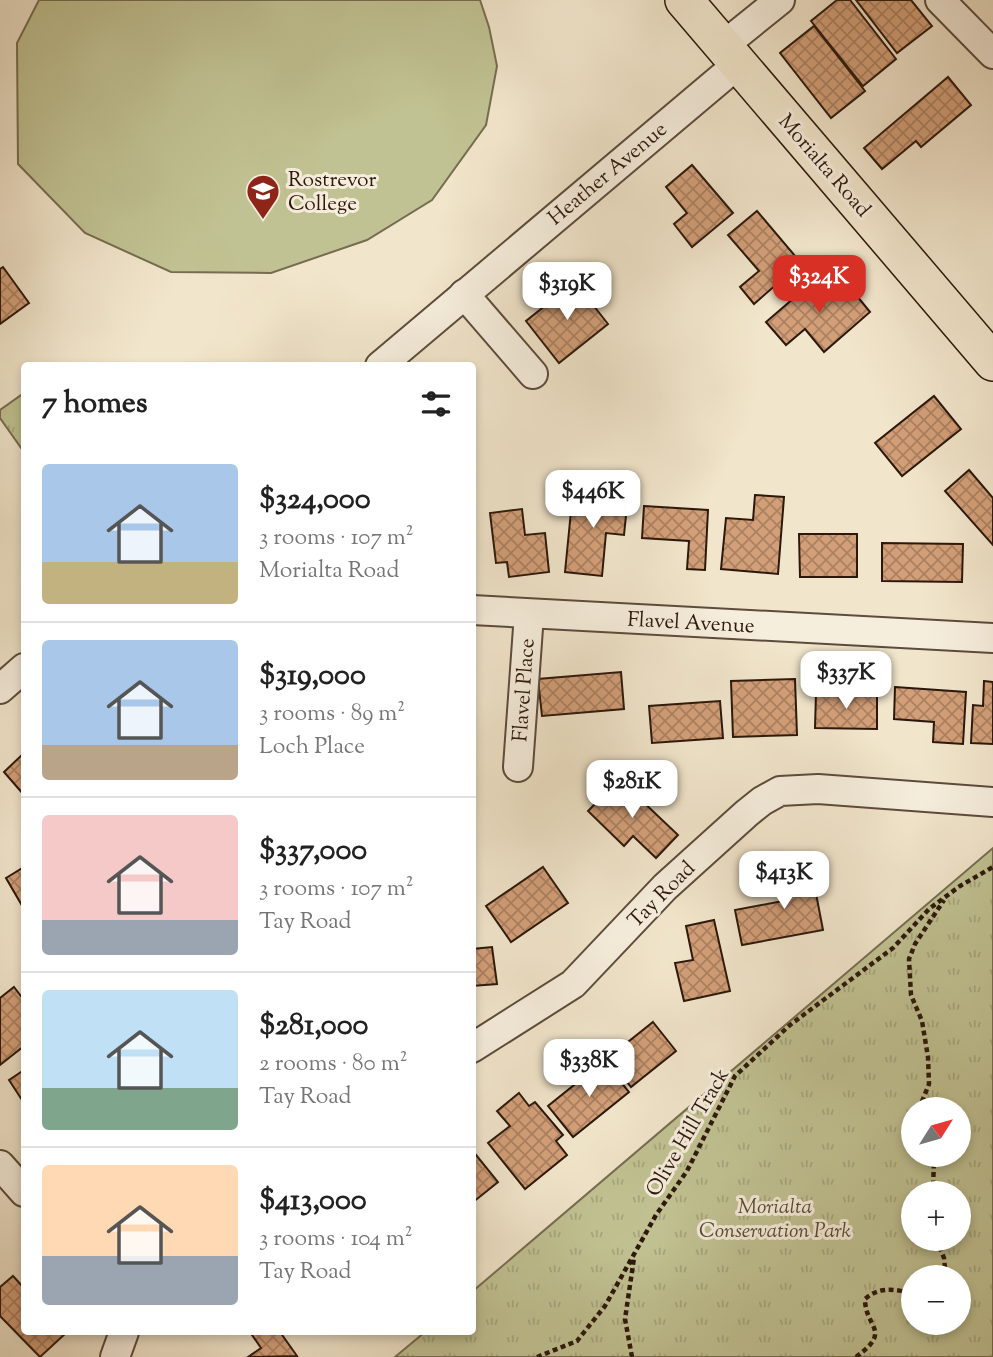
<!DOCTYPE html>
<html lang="en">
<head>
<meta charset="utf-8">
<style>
  body { margin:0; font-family:"Sorts Mill Goudy",serif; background:#f2f2f2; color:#222; height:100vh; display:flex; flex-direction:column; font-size:26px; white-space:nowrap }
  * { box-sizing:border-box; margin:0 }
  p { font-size:23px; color:#767676 }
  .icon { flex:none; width:38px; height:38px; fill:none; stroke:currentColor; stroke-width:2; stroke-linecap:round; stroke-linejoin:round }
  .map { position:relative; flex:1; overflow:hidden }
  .panel { position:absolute; left:21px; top:362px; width:455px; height:973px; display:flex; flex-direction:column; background:#fff; border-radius:7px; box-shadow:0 4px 10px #0003 }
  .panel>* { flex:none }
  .needle { width:46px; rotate:53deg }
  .tools { position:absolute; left:901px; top:1097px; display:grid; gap:14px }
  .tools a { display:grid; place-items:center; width:70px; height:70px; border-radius:50%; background:#fff; box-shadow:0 4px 10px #0003; font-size:35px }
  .price { position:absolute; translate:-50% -60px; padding:0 16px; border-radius:14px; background:#fff; color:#222; font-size:23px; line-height:46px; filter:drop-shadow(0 2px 4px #0008) }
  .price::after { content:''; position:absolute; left:50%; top:42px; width:21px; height:16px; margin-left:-10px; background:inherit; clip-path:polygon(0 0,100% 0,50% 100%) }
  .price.selected { background:#d93025; color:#fff }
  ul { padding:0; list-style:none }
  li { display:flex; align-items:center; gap:21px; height:175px; padding:0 21px }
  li+li { border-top:2px solid #e0e0e0 }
  li span { display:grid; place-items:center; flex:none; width:196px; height:140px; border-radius:7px; color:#555 }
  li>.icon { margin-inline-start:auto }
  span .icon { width:84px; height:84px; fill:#fffc; stroke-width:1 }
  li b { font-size:30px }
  h2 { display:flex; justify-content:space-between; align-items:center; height:84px; padding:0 21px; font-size:30px }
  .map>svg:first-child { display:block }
  .grass { fill:#c1c293; stroke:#766d50; stroke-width:2 }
  .park { fill:url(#park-tufts); stroke:#766d50; stroke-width:2; fill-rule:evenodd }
  .building { fill:url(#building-cross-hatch); stroke:#2c180c; stroke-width:2 }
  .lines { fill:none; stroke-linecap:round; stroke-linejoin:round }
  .minor-casing { stroke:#5d4b3c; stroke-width:32 }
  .major-casing { stroke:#2c180c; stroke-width:40 }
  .path { stroke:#2c180c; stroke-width:4.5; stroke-dasharray:5 3.5; stroke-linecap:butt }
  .minor { stroke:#f6eedd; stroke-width:28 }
  .major { stroke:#f1e5cb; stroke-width:37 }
  .labels { text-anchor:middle; stroke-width:6; stroke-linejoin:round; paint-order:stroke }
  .street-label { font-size:21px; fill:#2c180c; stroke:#f6eedd }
  .poi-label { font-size:21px; fill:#2c180c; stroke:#f6eedd; text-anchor:start }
  .park-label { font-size:21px; font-style:italic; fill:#594b34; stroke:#f6eedd }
</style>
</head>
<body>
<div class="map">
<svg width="993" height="1357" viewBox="0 0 993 1357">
  <defs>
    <pattern id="park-tufts" width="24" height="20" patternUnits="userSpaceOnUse" patternTransform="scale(1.75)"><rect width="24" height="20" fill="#c1c293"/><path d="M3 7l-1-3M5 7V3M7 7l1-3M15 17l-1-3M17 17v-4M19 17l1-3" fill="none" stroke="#a6a67e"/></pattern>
    <pattern id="building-cross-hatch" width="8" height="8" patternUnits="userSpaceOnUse" patternTransform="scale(1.75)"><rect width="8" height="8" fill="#d39f78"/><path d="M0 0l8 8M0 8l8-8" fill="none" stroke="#ab8161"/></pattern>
  </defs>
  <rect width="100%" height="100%" fill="#f1e5cb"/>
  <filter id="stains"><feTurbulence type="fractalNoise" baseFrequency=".00286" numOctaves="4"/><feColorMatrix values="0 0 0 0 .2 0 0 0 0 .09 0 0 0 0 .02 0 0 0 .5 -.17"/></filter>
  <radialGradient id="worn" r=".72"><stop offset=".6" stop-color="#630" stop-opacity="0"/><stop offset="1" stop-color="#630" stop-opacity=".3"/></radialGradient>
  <polygon class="grass" points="39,0 480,0 489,27 497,66 486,125 432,200 367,240 271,273 171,272 85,233 18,164 17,43"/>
  <g class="park">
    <polygon points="24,393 24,452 0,418 0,410"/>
    <path d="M 993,848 L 993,1357 L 395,1357 L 425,1332 L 472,1332 L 473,1291 ZM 914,1110 L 959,1110 L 959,1155 L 914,1155 ZM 914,1194 L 959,1194 L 959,1239 L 914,1239 ZM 914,1278 L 959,1278 L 959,1323 L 914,1323 Z"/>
  </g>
  <g class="building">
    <polygon points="837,0 850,0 896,59 863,86 811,21"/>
    <polygon points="856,0 911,0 932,26 897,53"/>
    <polygon points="814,26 865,91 831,118 780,53"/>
    <polygon points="948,77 971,105 921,147 916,141 882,169 864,148"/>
    <polygon points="692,165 733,213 692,247 674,224 687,213 666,187"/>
    <polygon points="757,211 801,263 754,304 740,287 759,271 728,235"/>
    <polygon points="3,267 29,303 0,324 0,269"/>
    <polygon points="816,279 833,298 848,285 870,312 824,352 805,329 786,345 766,322"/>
    <polygon points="575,282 608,324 559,363 526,321"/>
    <polygon points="934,396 961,429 902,476 875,443"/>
    <polygon points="969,470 993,498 993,545 945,491"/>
    <polygon points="573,491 628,496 624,535 606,533 602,576 565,572"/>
    <polygon points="755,495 784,497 778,574 721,569 726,518 753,520"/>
    <polygon points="644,506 708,510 705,570 687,569 689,541 642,538"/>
    <polygon points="522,509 525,535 545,533 549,572 509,577 507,562 496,563 490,513"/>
    <polygon points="799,534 857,534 857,577 800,577"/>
    <polygon points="882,543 963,544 962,582 882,581"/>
    <polygon points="621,672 624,709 542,716 538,679"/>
    <polygon points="795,679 797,735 733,737 731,681"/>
    <polygon points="984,681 993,682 993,744 971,743 973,705 983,706"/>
    <polygon points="895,687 966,692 963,744 933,742 934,722 894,719"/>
    <polygon points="816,693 877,694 877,729 815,728"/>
    <polygon points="720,701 723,738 652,743 649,706"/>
    <polygon points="24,753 24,795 4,772"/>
    <polygon points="619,779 678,835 656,858 633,836 624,846 588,811"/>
    <polygon points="809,857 823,930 742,945 735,910 788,900 785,884 794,882 790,861"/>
    <polygon points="24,867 24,909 6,878"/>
    <polygon points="543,867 568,903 511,942 486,906"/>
    <polygon points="714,920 730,991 684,1001 675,963 693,960 686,926"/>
    <polygon points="492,947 497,984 472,986 472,949"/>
    <polygon points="14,987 24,1000 24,1041 22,1043 24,1046 0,1065 0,998"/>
    <polygon points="653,1022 676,1051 631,1087 608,1058"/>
    <polygon points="604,1061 629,1092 573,1137 548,1106"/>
    <polygon points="24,1070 24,1103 9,1080"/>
    <polygon points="519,1093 529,1106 535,1102 563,1135 556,1141 567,1155 525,1189 488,1143 510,1126 497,1111"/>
    <polygon points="472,1150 498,1182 472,1203"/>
    <polygon points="13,1276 24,1288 24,1332 66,1333 40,1357 0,1316 0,1287"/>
    <polygon points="250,1332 280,1332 297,1356 248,1357 261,1348"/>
  </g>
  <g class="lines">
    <defs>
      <g id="minor">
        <polyline points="940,0 993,54"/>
        <polyline points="723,46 780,0"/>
        <polyline points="464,294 533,374"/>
        <polyline points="380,366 738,64"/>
        <polyline points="472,610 993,638"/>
        <polyline points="0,689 24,668"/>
        <polyline points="518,767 529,614"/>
        <polyline points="472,1048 573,984 665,887 747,813 762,801 780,791 818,789 993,802"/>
        <polyline points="0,1165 24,1192"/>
        <polyline points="115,1357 124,1332"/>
      </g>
      <polyline id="major" points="684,0 993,362"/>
    </defs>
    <use href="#minor" class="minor-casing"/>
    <use href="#major" class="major-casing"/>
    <g class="path">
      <polyline points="922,1110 921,1104 929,1084 928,1057 922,1021 911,995 909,959 915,944 944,900"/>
      <polyline points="933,1194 934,1155"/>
      <polyline points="936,1239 944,1258 946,1278"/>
      <polyline points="537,1357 577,1341 605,1306 656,1215 687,1171 735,1076 790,1025 893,948 929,909 960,886 993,867"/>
      <polyline points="632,1357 625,1319 634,1258"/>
      <path d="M 856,1357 C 893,1330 865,1328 865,1299 C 880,1286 895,1289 914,1294"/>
    </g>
    <use href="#minor" class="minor"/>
    <use href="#major" class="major"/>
  </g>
  <defs>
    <symbol id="school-pin" viewBox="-11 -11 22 30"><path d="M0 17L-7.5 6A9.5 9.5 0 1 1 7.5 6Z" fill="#8f2418" stroke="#f6eedd"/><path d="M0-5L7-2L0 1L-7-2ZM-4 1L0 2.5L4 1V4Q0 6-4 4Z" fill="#fff"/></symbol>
  </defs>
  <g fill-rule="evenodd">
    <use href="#school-pin" x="244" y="172" width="38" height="52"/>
  </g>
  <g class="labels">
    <g class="street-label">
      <text transform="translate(825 165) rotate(49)" y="7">Morialta Road</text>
      <text transform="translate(607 173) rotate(-40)" y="7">Heather Avenue</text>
      <text transform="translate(691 622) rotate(3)" y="7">Flavel Avenue</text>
      <text transform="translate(523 690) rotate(-86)" y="7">Flavel Place</text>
      <text transform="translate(661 894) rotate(-45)" y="7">Tay Road</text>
      <text transform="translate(687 1132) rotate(-60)" y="7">Olive Hill Track</text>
    </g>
    <g class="poi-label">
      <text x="288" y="186">Rostrevor<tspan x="288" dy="24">College</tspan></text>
    </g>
    <g class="park-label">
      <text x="775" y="1213">Morialta<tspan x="775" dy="24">Conservation Park</tspan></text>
    </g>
  </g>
  <rect width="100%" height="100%" filter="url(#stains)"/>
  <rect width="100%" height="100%" fill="url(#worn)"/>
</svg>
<div class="tools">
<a><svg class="needle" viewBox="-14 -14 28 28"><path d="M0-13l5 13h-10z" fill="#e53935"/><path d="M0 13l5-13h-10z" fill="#767676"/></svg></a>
<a>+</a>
<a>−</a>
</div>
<b class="price selected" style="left:819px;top:315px">$324K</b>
<b class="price" style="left:567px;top:322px">$319K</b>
<b class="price" style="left:593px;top:530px">$446K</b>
<b class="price" style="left:846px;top:711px">$337K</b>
<b class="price" style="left:632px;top:820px">$281K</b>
<b class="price" style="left:784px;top:911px">$413K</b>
<b class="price" style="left:589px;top:1099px">$338K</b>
<section class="panel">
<h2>7 homes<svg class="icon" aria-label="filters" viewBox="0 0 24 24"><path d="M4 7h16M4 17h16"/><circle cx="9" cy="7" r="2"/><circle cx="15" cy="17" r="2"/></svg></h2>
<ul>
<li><span style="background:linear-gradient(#a9c7e8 70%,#c2b280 0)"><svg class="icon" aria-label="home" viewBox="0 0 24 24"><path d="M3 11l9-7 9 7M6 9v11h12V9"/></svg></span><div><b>$324,000</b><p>3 rooms · 107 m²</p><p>Morialta Road</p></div></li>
<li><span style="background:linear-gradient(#a9c7e8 75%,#b9a48a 0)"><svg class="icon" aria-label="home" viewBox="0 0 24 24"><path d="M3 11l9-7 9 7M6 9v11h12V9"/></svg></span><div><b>$319,000</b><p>3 rooms · 89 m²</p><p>Loch Place</p></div></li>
<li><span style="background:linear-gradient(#f6c9c9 75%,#9aa5b1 0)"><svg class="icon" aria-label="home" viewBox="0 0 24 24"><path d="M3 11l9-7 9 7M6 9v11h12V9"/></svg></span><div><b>$337,000</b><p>3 rooms · 107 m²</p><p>Tay Road</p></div></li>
<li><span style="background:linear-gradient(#bfe0f5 70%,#7fa58c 0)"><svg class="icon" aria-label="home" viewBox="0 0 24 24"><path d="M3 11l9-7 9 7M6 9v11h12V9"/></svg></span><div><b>$281,000</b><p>2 rooms · 80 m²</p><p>Tay Road</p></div></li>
<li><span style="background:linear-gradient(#ffd9b3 65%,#9aa5b1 0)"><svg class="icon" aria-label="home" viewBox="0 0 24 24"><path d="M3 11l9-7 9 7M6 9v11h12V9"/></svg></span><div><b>$413,000</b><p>3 rooms · 104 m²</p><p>Tay Road</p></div></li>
</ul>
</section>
</div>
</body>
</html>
